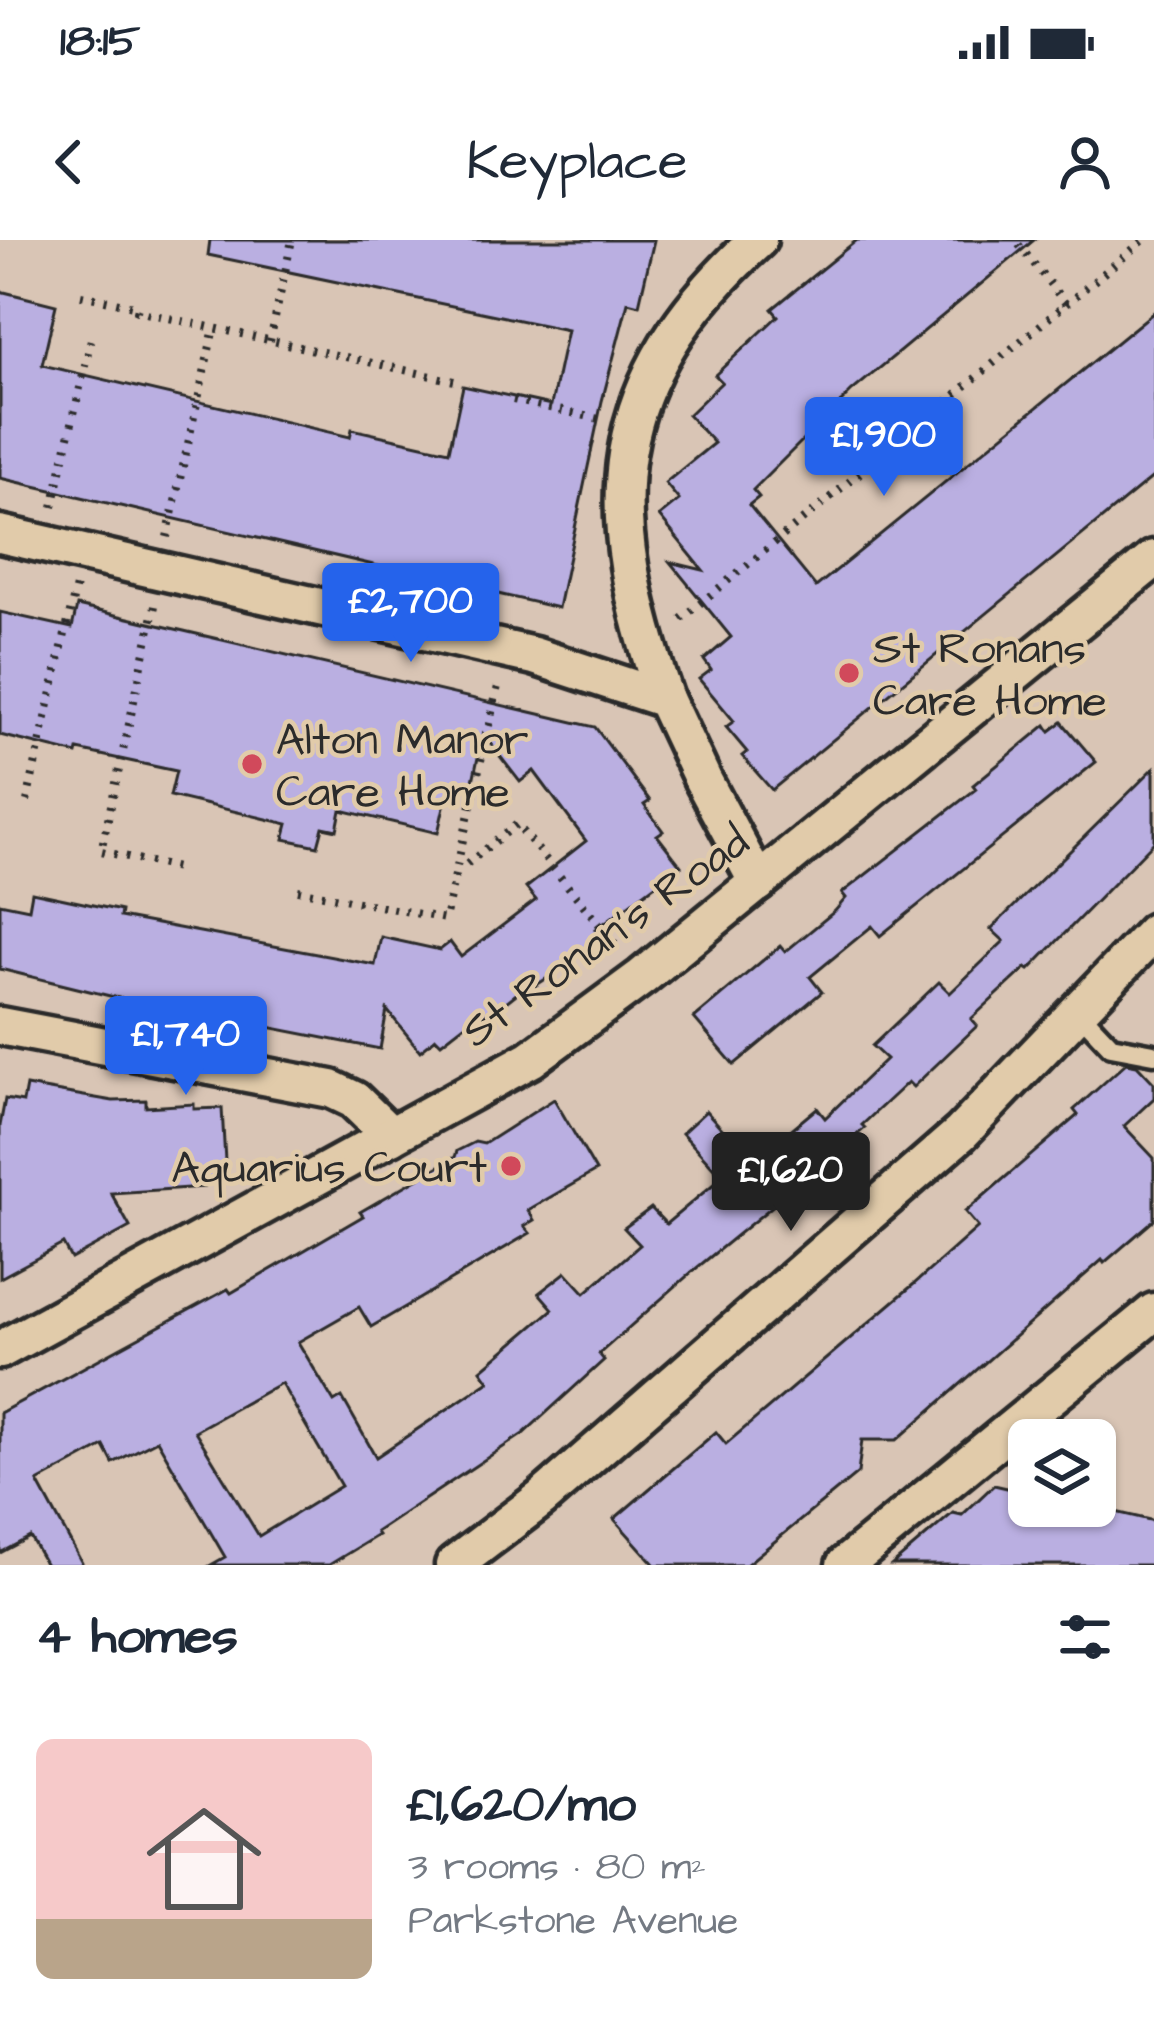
<!DOCTYPE html>
<html lang="en">
<head>
<meta charset="utf-8">
<style>
  body { margin:0; font-family:"Architects Daughter",sans-serif; background:#f6f6f7; color:#1f2937; height:100vh; display:flex; flex-direction:column; font-size:45px; white-space:nowrap }
  * { box-sizing:border-box; margin:0 }
  p { font-size:39px; color:#747a83 }
  .icon { flex:none; width:66px; height:66px; fill:none; stroke:currentColor; stroke-width:2; stroke-linecap:round; stroke-linejoin:round }
  .map { position:relative; height:1325px; overflow:hidden }
  .panel { display:flex; flex-direction:column; background:#fff; flex:1 }
  .panel>* { flex:none }
  .fabs { position:absolute; left:1008px; top:1179px; display:grid; gap:24px }
  .fabs a { display:grid; place-items:center; width:108px; height:108px; border-radius:18px; background:#fff; box-shadow:0 3px 9px #0004; font-size:60px }
  .price { position:absolute; translate:-50% -102px; padding:0 27px; border-radius:12px; background:#2563eb; color:#fff; font-size:39px; line-height:78px; filter:drop-shadow(0 3px 6px #0008) }
  .price::after { content:''; position:absolute; left:50%; top:72px; width:36px; height:27px; margin-left:-18px; background:inherit; clip-path:polygon(0 0,100% 0,50% 100%) }
  .price.current { background:#222; color:#fff }
  ul { padding:0; list-style:none }
  li { display:flex; align-items:center; gap:36px; height:300px; padding:0 36px }
  li span { display:grid; place-items:center; flex:none; width:336px; height:240px; border-radius:18px; color:#555 }
  li>.icon { margin-inline-start:auto }
  span .icon { width:144px; height:144px; fill:#fffc; stroke-width:1 }
  li b { font-size:51px }
  h2 { display:flex; justify-content:space-between; align-items:center; height:144px; padding:0 36px; font-size:51px }
  .status { display:flex; justify-content:space-between; align-items:center; height:84px; padding:0 60px; background:#fff; direction:ltr }
  .status svg { height:33px; fill:currentColor }
  header { display:flex; justify-content:space-between; align-items:center; height:156px; padding:0 36px; background:#fff; font-size:54px; font-weight:600 }
  .map>svg:first-child { display:block }
  .building { fill:#baafe1; stroke:#2b2b2b; stroke-width:3; fill-rule:evenodd }
  .lines { fill:none; stroke-linecap:round; stroke-linejoin:round }
  .service-casing { stroke:#2b2b2b; stroke-width:27 }
  .minor-casing { stroke:#2b2b2b; stroke-width:45 }
  .path { stroke:#2b2b2b; stroke-width:8; stroke-dasharray:3 9; stroke-linecap:butt }
  .service { stroke:#e1cbaa; stroke-width:18 }
  .minor { stroke:#e1cbaa; stroke-width:36 }
  .poi-dot { fill:#d1495b; stroke:#e1cbaa; stroke-width:4.5 }
  .labels { text-anchor:middle; stroke-width:9; stroke-linejoin:round; paint-order:stroke }
  .poi-label { font-size:45px; fill:#2b2b2b; stroke:#e1cbaa; text-anchor:start }
  .street-label { font-size:45px; fill:#2b2b2b; stroke:#e1cbaa }
</style>
</head>
<body>
<div class="status"><b>18:15</b><svg viewBox="0 0 49 12"><path d="M0 12V9h3v3zM5 12V6h3v6zM10 12V3h3v9zM15 12V0h3v12zM26 1h20v11H26zM47 4h2v5h-2z"/></svg></div>
<header><svg class="icon" aria-label="back" viewBox="0 0 24 24"><path d="M15 5l-7 7 7 7"/></svg>Keyplace<svg class="icon" aria-label="person" viewBox="0 0 24 24"><circle cx="12" cy="8" r="4"/><path d="M4 21q1-7 8-7t8 7"/></svg></header>
<div class="map">
<svg width="1154" height="1325" viewBox="0 0 1154 1325">
  <rect width="100%" height="100%" fill="#d9c5b5"/>
  <filter id="ink" filterUnits="userSpaceOnUse"><feTurbulence type="fractalNoise" baseFrequency=".00833" numOctaves="2"/><feDisplacementMap in="SourceGraphic" scale="24" xChannelSelector="R" yChannelSelector="G"/><feConvolveMatrix kernelMatrix="1 2 1 2 8 2 1 2 1" color-interpolation-filters="sRGB"/></filter>
  <g filter="url(#ink)">
    <g class="building">
      <polygon points="210,0 654,0 639,65 628,62 602,161 558,368 0,238 0,51 56,65 42,125 350,197 352,189 449,211 463,146 551,165 567,90 208,15"/>
      <polygon points="857,0 1034,0 852,151 753,250 759,257 749,265 816,347 1154,72 1154,236 772,550 742,516 747,512 726,487 734,481 699,439 711,430 704,420 731,397 670,322 703,330 659,276 679,260 665,243 714,203 688,175 722,142 715,135 778,76 772,69"/>
      <polygon points="77,366 595,487 650,561 644,565 663,591 657,595 681,626 596,689 601,696 552,735 527,751 525,747 501,766 499,763 476,782 473,778 441,803 436,798 420,811 387,770 380,809 114,757 0,729 0,663 29,669 32,652 121,671 120,677 375,725 381,697 440,710 450,702 461,717 536,660 526,648 586,601 534,531 520,542 483,494 473,541 445,562 438,593 341,570 337,590 323,587 318,606 284,599 288,584 170,556 176,531 78,510 77,514 0,495 0,372 72,388"/>
      <polygon points="1062,482 1096,522 880,696 872,686 810,737 822,752 734,825 694,778 780,706 785,712 835,671 846,658 842,653 976,549 973,545 1046,485 1050,491"/>
      <path d="M 1154,528 L 1154,602 L 1029,730 L 1026,728 L 971,779 L 977,786 L 913,847 L 908,842 L 862,885 L 865,888 L 846,904 L 852,911 L 781,971 L 775,964 L 693,1031 L 599,1114 L 604,1120 L 523,1194 L 376,1292 L 378,1295 L 329,1325 L 211,1325 L 225,1317 L 157,1200 L 113,1223 L 104,1206 L 38,1242 L 83,1325 L 46,1325 L 30,1297 L 0,1313 L 0,1173 L 228,1049 L 231,1053 L 363,976 L 360,972 L 455,917 L 457,911 L 475,902 L 484,904 L 554,859 L 596,931 L 528,970 L 534,980 L 524,986 L 530,993 L 412,1063 L 371,1087 L 359,1067 L 298,1102 L 334,1162 L 342,1157 L 376,1217 L 489,1141 L 481,1130 L 553,1069 L 539,1053 L 566,1032 L 585,1053 L 640,1005 L 624,988 L 651,968 L 666,984 L 722,937 L 682,893 L 706,871 L 752,922 L 817,868 L 825,878 L 886,819 L 872,806 L 939,742 L 950,753 L 1004,701 L 991,689 ZM 281,1143 L 341,1246 L 259,1296 L 195,1191 Z"/>
      <polygon points="1126,823 1137,825 1154,843 1154,858 1124,886 1154,918 1154,980 1104,1023 1102,1020 897,1200 862,1200 858,1233 746,1325 655,1325 614,1279 716,1192 726,1204 914,1044 978,987 965,972 1078,875 1074,870"/>
      <polygon points="26,846 113,861 146,860 146,867 194,864 194,869 222,868 226,939 204,940 204,947 111,953 130,987 71,1019 63,1004 0,1038 0,886 5,859 23,862"/>
      <polygon points="994,1245 1029,1253 1029,1266 1072,1266 1102,1273 1103,1269 1154,1281 1154,1325 892,1325 953,1273 962,1275"/>
    </g>
    <g class="lines">
      <defs>
        <polyline id="service" points="1078,771 1111,806 1154,814"/>
        <g id="minor">
          <polyline points="0,294 534,416 665,459 703,540 758,643"/>
          <path d="M 665,459 C 598,268 601,142 758,0"/>
          <polyline points="0,786 331,849 354,860 391,896"/>
          <polyline points="0,1110 531,819 642,737 1154,319"/>
          <polyline points="454,1325 541,1259 961,893 1154,692"/>
          <polyline points="845,1325 1154,1072"/>
        </g>
      </defs>
      <use href="#service" class="service-casing"/>
      <use href="#minor" class="minor-casing"/>
      <g class="path">
        <polyline points="81,55 138,67 137,71 459,142"/>
        <polyline points="1066,64 1144,0"/>
        <polyline points="270,101 292,0"/>
        <polyline points="513,160 599,179"/>
        <polyline points="918,185 1066,64 1015,0"/>
        <polyline points="53,267 91,99"/>
        <polyline points="167,297 214,88"/>
        <polyline points="155,366 101,611 177,628"/>
        <polyline points="681,379 866,228"/>
        <polyline points="27,561 76,346"/>
        <polyline points="467,624 517,584 620,710"/>
        <polyline points="298,650 445,679 498,446"/>
      </g>
      <use href="#service" class="service"/>
      <use href="#minor" class="minor"/>
    </g>
  </g>
  <g class="poi-dot">
    <circle cx="849" cy="433" r="12"/>
    <circle cx="252" cy="524" r="12"/>
    <circle cx="511" cy="926" r="12"/>
  </g>
  <g class="labels">
    <g class="poi-label">
      <text x="873" y="423">St Ronans<tspan x="873" dy="52">Care Home</tspan></text>
      <text x="276" y="514">Alton Manor<tspan x="276" dy="52">Care Home</tspan></text>
      <text x="487" y="942" text-anchor="end">Aquarius Court</text>
    </g>
    <g class="street-label">
      <text transform="translate(604 695) rotate(-36)" y="16">St Ronan's Road</text>
    </g>
  </g>
</svg>
<div class="fabs">
<a><svg class="icon" aria-label="layers" viewBox="0 0 24 24"><path d="M12 4l9 5-9 5-9-5zM3 14l9 5 9-5"/></svg></a>
</div>
<b class="price" style="left:884px;top:259px">£1,900</b>
<b class="price" style="left:411px;top:425px">£2,700</b>
<b class="price" style="left:186px;top:858px">£1,740</b>
<b class="price current" style="left:791px;top:994px">£1,620</b>
</div>
<section class="panel">
<h2>4 homes<svg class="icon" aria-label="filters" viewBox="0 0 24 24"><path d="M4 7h16M4 17h16"/><circle cx="9" cy="7" r="2"/><circle cx="15" cy="17" r="2"/></svg></h2>
<ul>
<li><span style="background:linear-gradient(#f6c9c9 75%,#b9a48a 0)"><svg class="icon" aria-label="home" viewBox="0 0 24 24"><path d="M3 11l9-7 9 7M6 9v11h12V9"/></svg></span><div><b>£1,620/mo</b><p>3 rooms · 80 m²</p><p>Parkstone Avenue</p></div></li>
</ul>
</section>
</body>
</html>
